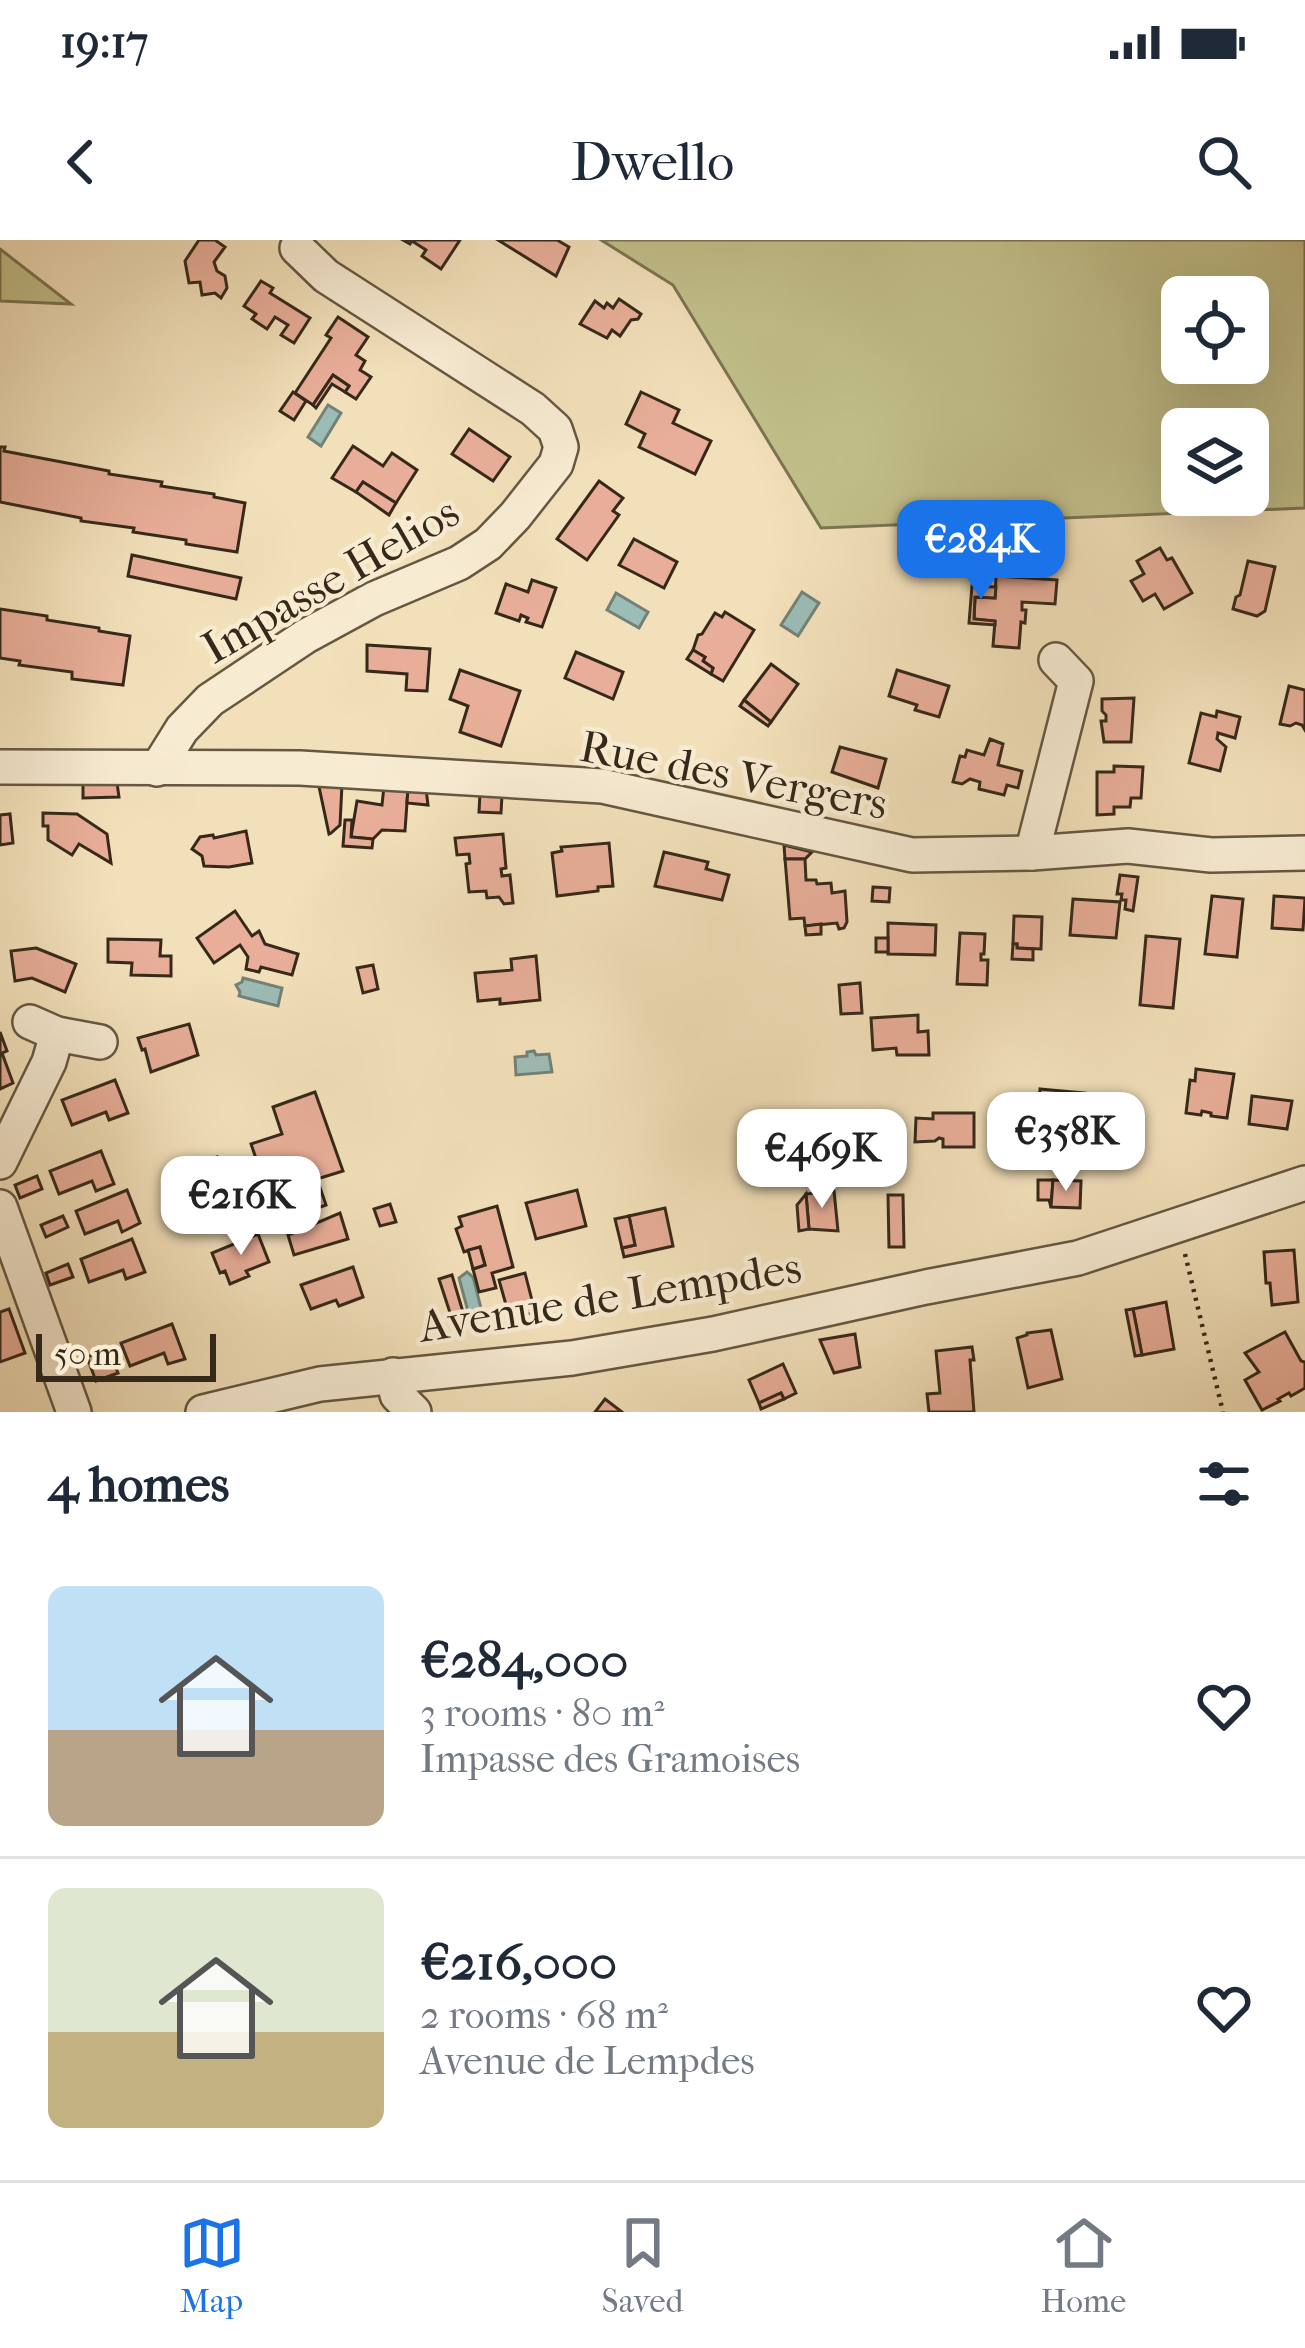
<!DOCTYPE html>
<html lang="en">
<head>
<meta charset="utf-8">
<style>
  body { margin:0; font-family:"IM FELL French Canon",serif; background:#f6f6f7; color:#1f2937; height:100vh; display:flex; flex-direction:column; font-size:45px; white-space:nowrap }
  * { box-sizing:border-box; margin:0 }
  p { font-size:39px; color:#747a83 }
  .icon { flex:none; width:66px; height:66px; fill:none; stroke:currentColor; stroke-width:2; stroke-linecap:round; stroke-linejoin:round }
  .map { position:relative; height:1172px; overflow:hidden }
  .sheet { display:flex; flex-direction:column; background:#fff; flex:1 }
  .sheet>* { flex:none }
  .fabs { position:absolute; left:1161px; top:36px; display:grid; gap:24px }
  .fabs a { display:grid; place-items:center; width:108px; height:108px; border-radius:18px; background:#fff; box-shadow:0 12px 48px #0002; font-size:60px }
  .scale { position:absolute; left:36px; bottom:30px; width:180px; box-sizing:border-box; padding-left:12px; border:6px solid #362919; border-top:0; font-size:33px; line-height:42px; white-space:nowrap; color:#362919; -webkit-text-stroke:9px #f7ebd2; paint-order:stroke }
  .price { position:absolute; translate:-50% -102px; padding:0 27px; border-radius:24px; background:#fff; color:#222; font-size:39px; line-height:78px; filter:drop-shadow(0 3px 6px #0008) }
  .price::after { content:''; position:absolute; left:50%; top:72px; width:36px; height:27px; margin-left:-18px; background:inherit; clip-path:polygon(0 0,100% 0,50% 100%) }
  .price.active { background:#1a73e8; color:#fff }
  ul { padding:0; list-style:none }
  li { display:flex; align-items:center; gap:36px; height:300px; padding:0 48px }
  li+li { border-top:3px solid #e0e1e3 }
  li span { display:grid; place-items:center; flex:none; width:336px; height:240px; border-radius:18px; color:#555 }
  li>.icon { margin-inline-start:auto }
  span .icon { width:144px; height:144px; fill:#fffc; stroke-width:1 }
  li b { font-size:51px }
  h2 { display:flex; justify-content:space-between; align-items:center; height:144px; padding:0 48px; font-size:51px }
  .status { display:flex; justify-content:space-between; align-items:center; height:84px; padding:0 60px; background:#fff; direction:ltr }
  .status svg { height:33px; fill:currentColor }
  header { display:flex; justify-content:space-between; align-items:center; height:156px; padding:0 48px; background:#fff; font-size:54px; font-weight:600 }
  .tabs { display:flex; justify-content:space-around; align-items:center; height:168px; border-top:3px solid #e0e1e3; background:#fff; font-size:33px; color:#747a83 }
  .tabs a { display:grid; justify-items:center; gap:6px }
  .tabs .active { color:#1a73e8 }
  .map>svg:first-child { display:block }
  .green { fill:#c2c08b; stroke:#7c7452; stroke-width:3; fill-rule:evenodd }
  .water { fill:#9cbcb6; stroke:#738177; stroke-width:3 }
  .building { fill:#e8ae99; stroke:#362919; stroke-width:3 }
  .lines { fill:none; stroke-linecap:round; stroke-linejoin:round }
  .minor-casing { stroke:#655741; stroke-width:38 }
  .path { stroke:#362919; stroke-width:4.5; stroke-dasharray:3 6; stroke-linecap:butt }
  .minor { stroke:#f7ebd2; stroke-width:33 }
  .labels { text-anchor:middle; stroke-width:9; stroke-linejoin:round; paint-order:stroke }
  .street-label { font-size:45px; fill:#362919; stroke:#f7ebd2 }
</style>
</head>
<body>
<div class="status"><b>19:17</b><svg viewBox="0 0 49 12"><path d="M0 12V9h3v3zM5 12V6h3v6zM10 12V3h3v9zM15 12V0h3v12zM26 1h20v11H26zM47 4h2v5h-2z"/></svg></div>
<header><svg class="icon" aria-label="back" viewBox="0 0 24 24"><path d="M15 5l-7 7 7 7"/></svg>Dwello<svg class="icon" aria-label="search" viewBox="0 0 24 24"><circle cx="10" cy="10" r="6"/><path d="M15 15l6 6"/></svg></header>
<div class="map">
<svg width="1305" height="1172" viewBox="0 0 1305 1172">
  <rect width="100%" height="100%" fill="#f2e0ba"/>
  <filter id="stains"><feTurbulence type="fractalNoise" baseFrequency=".00167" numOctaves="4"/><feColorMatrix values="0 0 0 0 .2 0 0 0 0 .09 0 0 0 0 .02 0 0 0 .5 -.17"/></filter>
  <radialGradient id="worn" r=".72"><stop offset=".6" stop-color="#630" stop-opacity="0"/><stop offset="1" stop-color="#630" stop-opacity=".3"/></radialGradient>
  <g class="green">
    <path d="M 601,0 L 1305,0 L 1305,268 L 821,288 L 673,45 ZM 1182,57 L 1248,57 L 1248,123 L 1182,123 ZM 1182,189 L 1248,189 L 1248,255 L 1182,255 Z"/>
    <polygon points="0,9 71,64 0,61"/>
  </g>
  <g class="water">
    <polygon points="328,165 341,173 321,206 308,197"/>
    <polygon points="802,352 819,363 798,396 781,385"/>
    <polygon points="616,353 648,372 639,388 607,370"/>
    <polygon points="243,738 282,748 278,766 239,756 240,752 236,745 242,742"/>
    <polygon points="534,811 536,815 549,814 552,832 516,835 515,817 527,816 527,812"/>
    <polygon points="467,1032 473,1037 482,1072 469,1075 459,1038"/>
  </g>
  <g class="building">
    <polygon points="199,0 215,0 225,7 214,22 217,31 225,36 227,48 221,58 215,53 202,55 200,42 189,43 185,21"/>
    <polygon points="403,0 460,0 441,29 422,16 426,10 412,1 410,4"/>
    <polygon points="498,0 557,0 569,7 556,36"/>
    <polygon points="261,41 273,48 270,53 310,78 294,103 281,95 288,85 275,77 267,89 252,79 256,74 244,66"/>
    <polygon points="619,59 641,74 638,79 631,80 620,96 612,90 607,98 580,84 595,61 604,68 607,63 613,68"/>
    <polygon points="338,77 368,97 356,115 365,121 360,130 371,137 356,159 345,152 349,146 333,135 313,165 295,153 331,98 326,95"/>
    <polygon points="333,135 349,146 345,152 332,144 316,168 313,165"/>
    <polygon points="293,152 306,161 294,180 280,171"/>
    <polygon points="641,152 679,170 673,183 711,201 695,234 639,207 645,194 626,184"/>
    <polygon points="469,189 510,217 493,241 452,214"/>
    <polygon points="353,206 383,226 392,213 417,230 396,263 363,242 356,252 332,238"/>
    <polygon points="0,207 5,207 4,211 109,231 109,234 162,242 161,246 214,254 214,257 245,263 237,312 186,304 186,300 133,292 134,288 81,281 81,278 0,262"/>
    <polygon points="599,241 623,258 613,271 619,275 587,320 557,299"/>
    <polygon points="363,242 396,263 389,275 356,252"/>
    <polygon points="634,299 677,322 664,348 619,325"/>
    <polygon points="1160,308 1167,320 1172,318 1192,353 1164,369 1155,354 1143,361 1131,341 1144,334 1137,321"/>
    <polygon points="132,315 241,338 236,359 128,336"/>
    <polygon points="963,318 994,321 992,335 959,333"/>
    <polygon points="1248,321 1275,327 1265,371 1257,376 1233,369 1236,357 1240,355"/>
    <polygon points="996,336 1057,340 1055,364 1022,362 1022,370 1026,370 1025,383 1021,382 1019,408 993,406 995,381 974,379 975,357 995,358"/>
    <polygon points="532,340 556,348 542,387 526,382 528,378 521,375 519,381 496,373 506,344 528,352"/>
    <polygon points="972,346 996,347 995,358 975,357 974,379 995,381 995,385 969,383"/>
    <polygon points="0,369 47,376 47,380 99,388 99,391 130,396 123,445 72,439 72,432 19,425 20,421 0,418"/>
    <polygon points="725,372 754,390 723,441 711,434 713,428 703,421 705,417 693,410 698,395 702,394 715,373 722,377"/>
    <polygon points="367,405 430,409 427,451 406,450 407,434 367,431"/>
    <polygon points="693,410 705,417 703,421 713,428 711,434 687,419"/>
    <polygon points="576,412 623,432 613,459 565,438"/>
    <polygon points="771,424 798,444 771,482 744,460"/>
    <polygon points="460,430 520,451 501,506 460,492 468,466 450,459"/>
    <polygon points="897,430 949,446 939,477 915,470 917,465 889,456"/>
    <polygon points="1289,446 1305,450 1305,490 1302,485 1296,483 1290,486 1280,484"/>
    <polygon points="1134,458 1131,502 1104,502 1101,481 1106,481 1106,475 1102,471 1102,459"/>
    <polygon points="744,460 771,482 768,486 740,466"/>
    <polygon points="1217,471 1240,477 1235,498 1218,493 1217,499 1226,507 1220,531 1189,523 1201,473 1216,477"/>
    <polygon points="990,499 1003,504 998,525 1022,531 1018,548 1007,545 1004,555 979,549 980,542 970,539 962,544 953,542 960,516 965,517 967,510 984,515"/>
    <polygon points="840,507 886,519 878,548 832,532"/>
    <polygon points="1114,526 1143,527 1141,558 1131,558 1130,567 1114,567 1114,574 1097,575 1097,532 1114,532"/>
    <polygon points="318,542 342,544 340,585 331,593 329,594"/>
    <polygon points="83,543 117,543 119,557 83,558"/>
    <polygon points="384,546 408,548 405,591 382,590 373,599 351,597 357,561 382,565"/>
    <polygon points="408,548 426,549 428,565 407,563"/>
    <polygon points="480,553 502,555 501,573 479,572"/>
    <polygon points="43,573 77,574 107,594 111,623 79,604 72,615 48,600 48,586 43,586"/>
    <polygon points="10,574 13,603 0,605 0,575"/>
    <polygon points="345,580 352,580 351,597 373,599 372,608 343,606"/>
    <polygon points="246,591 252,623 229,627 204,626 202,616 192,609 200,597 213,595 214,598"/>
    <polygon points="503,594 506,628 501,629 502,636 510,635 513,663 504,664 499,657 487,658 486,651 469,652 466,624 470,623 469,614 457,615 455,598"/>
    <polygon points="609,603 613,646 598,647 598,651 557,656 552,613 562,611 561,607"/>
    <polygon points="784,605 812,612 805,619 785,619"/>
    <polygon points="664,612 708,622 706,629 729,635 722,660 655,646"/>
    <polygon points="785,619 805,619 806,640 816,640 817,644 831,643 832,653 845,651 847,682 844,688 839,689 837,683 805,686 804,678 790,679"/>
    <polygon points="1120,635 1138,637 1133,671 1125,669 1126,660 1121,660 1122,654 1117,654"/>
    <polygon points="873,647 890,648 889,662 872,661"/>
    <polygon points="1212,656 1243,659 1237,717 1205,714"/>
    <polygon points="1274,656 1305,658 1303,690 1272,688"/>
    <polygon points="1073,659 1120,662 1116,698 1070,695"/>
    <polygon points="235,671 252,696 259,691 265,704 298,714 292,735 261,727 259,732 246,729 248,717 240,705 214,723 197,698"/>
    <polygon points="1014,676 1042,677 1041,709 1017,708 1017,704 1013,704"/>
    <polygon points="888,683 936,685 935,715 888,714"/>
    <polygon points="821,684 821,694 806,695 805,686"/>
    <polygon points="960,693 985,694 984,714 981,714 981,720 988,720 987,745 957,744"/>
    <polygon points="1146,696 1180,699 1173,768 1140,765"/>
    <rect x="876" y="698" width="12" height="14"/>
    <polygon points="108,699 161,700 160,716 171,716 171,736 131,735 132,723 108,722"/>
    <polygon points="1013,704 1017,704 1017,708 1033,709 1033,720 1012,719"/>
    <polygon points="36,708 76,724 65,752 32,738 15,741 11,711"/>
    <polygon points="536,716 540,760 500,764 500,759 478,761 475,733 512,730 511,719"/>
    <polygon points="373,725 378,749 363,753 357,728"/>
    <polygon points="860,743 862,773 841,774 839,745"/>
    <polygon points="918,775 918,792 928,791 929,815 897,815 896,808 873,810 871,778"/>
    <polygon points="189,784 198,815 151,832 145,809 142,810 138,798"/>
    <polygon points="0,792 7,811 2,813 13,843 0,849"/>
    <polygon points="1196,829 1234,834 1227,878 1211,876 1211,873 1202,871 1201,875 1186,873 1190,840 1195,841"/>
    <polygon points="115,840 128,873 109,880 106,872 72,885 62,860"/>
    <polygon points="1040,849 1085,853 1080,890 1032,889 1034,877 1038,873"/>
    <polygon points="315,852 343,931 317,939 326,965 278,982 251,904 282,894 273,867"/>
    <polygon points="1252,856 1292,861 1287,889 1249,884"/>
    <polygon points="933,873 974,873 974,907 943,907 943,899 939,898 935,901 915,902 916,878 933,879"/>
    <polygon points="101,911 114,944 96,951 92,941 59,954 50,931"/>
    <polygon points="217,917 223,934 207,940 201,923"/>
    <polygon points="37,936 42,949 20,958 15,945"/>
    <polygon points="1038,940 1053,940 1051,967 1049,960 1038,960"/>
    <polygon points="1053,940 1081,941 1080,968 1051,967"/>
    <polygon points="127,950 140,983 122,992 118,981 85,994 76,971"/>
    <polygon points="577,950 586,986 536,999 526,963"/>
    <polygon points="834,951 838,991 809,989 806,954"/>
    <polygon points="806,954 809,989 799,991 797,965"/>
    <polygon points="888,955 903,955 904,1007 889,1007"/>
    <polygon points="390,964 396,982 380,986 374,969"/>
    <polygon points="497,966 513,1027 492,1033 496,1048 479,1052 473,1029 485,1025 480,1007 464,1012 456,989 462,986 459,977"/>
    <polygon points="665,968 673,1006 624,1017 622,1008 635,1005 629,976"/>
    <polygon points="340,973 348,999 294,1015 288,995"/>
    <polygon points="63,976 68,987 46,997 41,985"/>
    <polygon points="629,976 635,1005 622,1008 615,979"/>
    <polygon points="258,994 269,1022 246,1031 249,1036 230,1044 225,1031 220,1033 212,1013"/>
    <polygon points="132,999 145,1032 126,1039 123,1030 89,1042 81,1019"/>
    <polygon points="480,1007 485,1025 473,1029 468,1010"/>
    <polygon points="1294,1010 1298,1062 1272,1065 1270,1043 1266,1043 1264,1012"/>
    <polygon points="68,1024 73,1037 50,1045 46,1033"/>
    <polygon points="353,1027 363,1057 339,1066 336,1060 311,1069 301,1045"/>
    <polygon points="525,1033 535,1072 510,1079 499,1040"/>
    <polygon points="452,1035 465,1079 453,1082 439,1039"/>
    <polygon points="1166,1062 1174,1109 1142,1115 1133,1069"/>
    <polygon points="9,1069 25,1113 0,1122 0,1072"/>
    <polygon points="1133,1069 1142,1115 1135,1116 1126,1070"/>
    <polygon points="172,1084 185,1119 168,1124 164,1113 130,1126 121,1103"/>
    <polygon points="1051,1090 1062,1139 1028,1148 1017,1098 1027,1095 1027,1093"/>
    <polygon points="1285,1092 1301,1121 1305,1122 1305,1148 1291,1156 1289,1153 1278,1159 1280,1161 1262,1170 1245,1140 1259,1132 1245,1113"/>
    <polygon points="855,1094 860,1127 834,1133 820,1100"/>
    <polygon points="972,1107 974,1120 970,1120 974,1172 929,1172 927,1154 940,1153 936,1111"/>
    <polygon points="108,1108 118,1133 96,1141 87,1117"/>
    <polygon points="783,1124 796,1153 784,1159 781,1153 759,1163 749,1140"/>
    <polygon points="781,1153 784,1159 761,1169 759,1163"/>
    <polygon points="605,1159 622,1172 595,1172"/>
  </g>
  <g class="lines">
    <defs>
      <g id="minor">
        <polyline points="0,527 300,528 602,546 912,615 1032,613 1128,606 1211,615 1305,613"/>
        <polyline points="157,529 182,489 210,460 306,396 374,359 459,323 488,304 515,276 556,224 561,207 555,189 533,169 326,36 297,8"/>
        <polyline points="1032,613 1076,441 1056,420"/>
        <polyline points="57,794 100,802"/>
        <polyline points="0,922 49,822 57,794 30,782"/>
        <polyline points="0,967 74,1172"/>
        <polyline points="393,1135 397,1155 414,1172"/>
        <polyline points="203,1172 320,1144 572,1118 713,1094 926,1047 1078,1018 1305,943"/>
      </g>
    </defs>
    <use href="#minor" class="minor-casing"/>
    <polyline class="path" points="1185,1014 1223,1172"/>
    <use href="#minor" class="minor"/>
  </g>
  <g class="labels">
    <g class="street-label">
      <text transform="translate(330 339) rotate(-30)" y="16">Impasse Helios</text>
      <text transform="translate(734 534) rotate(11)" y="16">Rue des Vergers</text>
      <text transform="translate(610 1056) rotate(-9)" y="16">Avenue de Lempdes</text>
    </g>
  </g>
  <rect width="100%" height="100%" filter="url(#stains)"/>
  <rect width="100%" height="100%" fill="url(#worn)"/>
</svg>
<div class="fabs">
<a><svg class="icon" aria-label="locate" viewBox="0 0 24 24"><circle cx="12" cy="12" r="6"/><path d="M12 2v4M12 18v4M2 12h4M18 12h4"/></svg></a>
<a><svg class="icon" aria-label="layers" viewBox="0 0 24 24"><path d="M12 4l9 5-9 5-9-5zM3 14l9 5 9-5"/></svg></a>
</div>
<div class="scale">50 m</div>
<b class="price active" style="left:981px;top:362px">€284K</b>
<b class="price" style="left:1066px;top:954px">€358K</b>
<b class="price" style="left:822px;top:971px">€469K</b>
<b class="price" style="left:241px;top:1018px">€216K</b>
</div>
<section class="sheet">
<h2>4 homes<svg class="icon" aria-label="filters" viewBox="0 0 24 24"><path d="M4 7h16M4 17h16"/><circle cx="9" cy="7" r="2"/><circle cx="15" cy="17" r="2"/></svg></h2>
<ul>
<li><span style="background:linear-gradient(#bfe0f5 60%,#b9a48a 0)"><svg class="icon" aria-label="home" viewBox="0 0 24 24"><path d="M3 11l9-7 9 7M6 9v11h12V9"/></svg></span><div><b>€284,000</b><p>3 rooms · 80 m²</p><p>Impasse des Gramoises</p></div><svg class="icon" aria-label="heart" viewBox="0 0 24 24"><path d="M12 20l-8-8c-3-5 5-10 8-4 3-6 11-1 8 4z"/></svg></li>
<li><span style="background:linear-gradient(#dfe7d0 60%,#c2b280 0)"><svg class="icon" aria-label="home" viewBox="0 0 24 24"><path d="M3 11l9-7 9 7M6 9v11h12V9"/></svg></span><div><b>€216,000</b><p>2 rooms · 68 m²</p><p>Avenue de Lempdes</p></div><svg class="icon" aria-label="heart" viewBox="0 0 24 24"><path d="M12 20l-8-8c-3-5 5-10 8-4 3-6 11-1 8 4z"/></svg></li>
</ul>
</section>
<nav class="tabs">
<a class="active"><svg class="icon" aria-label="map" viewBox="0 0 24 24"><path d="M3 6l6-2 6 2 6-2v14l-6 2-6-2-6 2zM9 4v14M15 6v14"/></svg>Map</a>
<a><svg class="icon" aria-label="saved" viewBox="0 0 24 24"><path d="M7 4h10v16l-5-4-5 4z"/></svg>Saved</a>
<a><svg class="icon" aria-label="home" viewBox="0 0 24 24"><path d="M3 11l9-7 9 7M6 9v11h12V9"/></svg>Home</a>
</nav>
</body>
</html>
